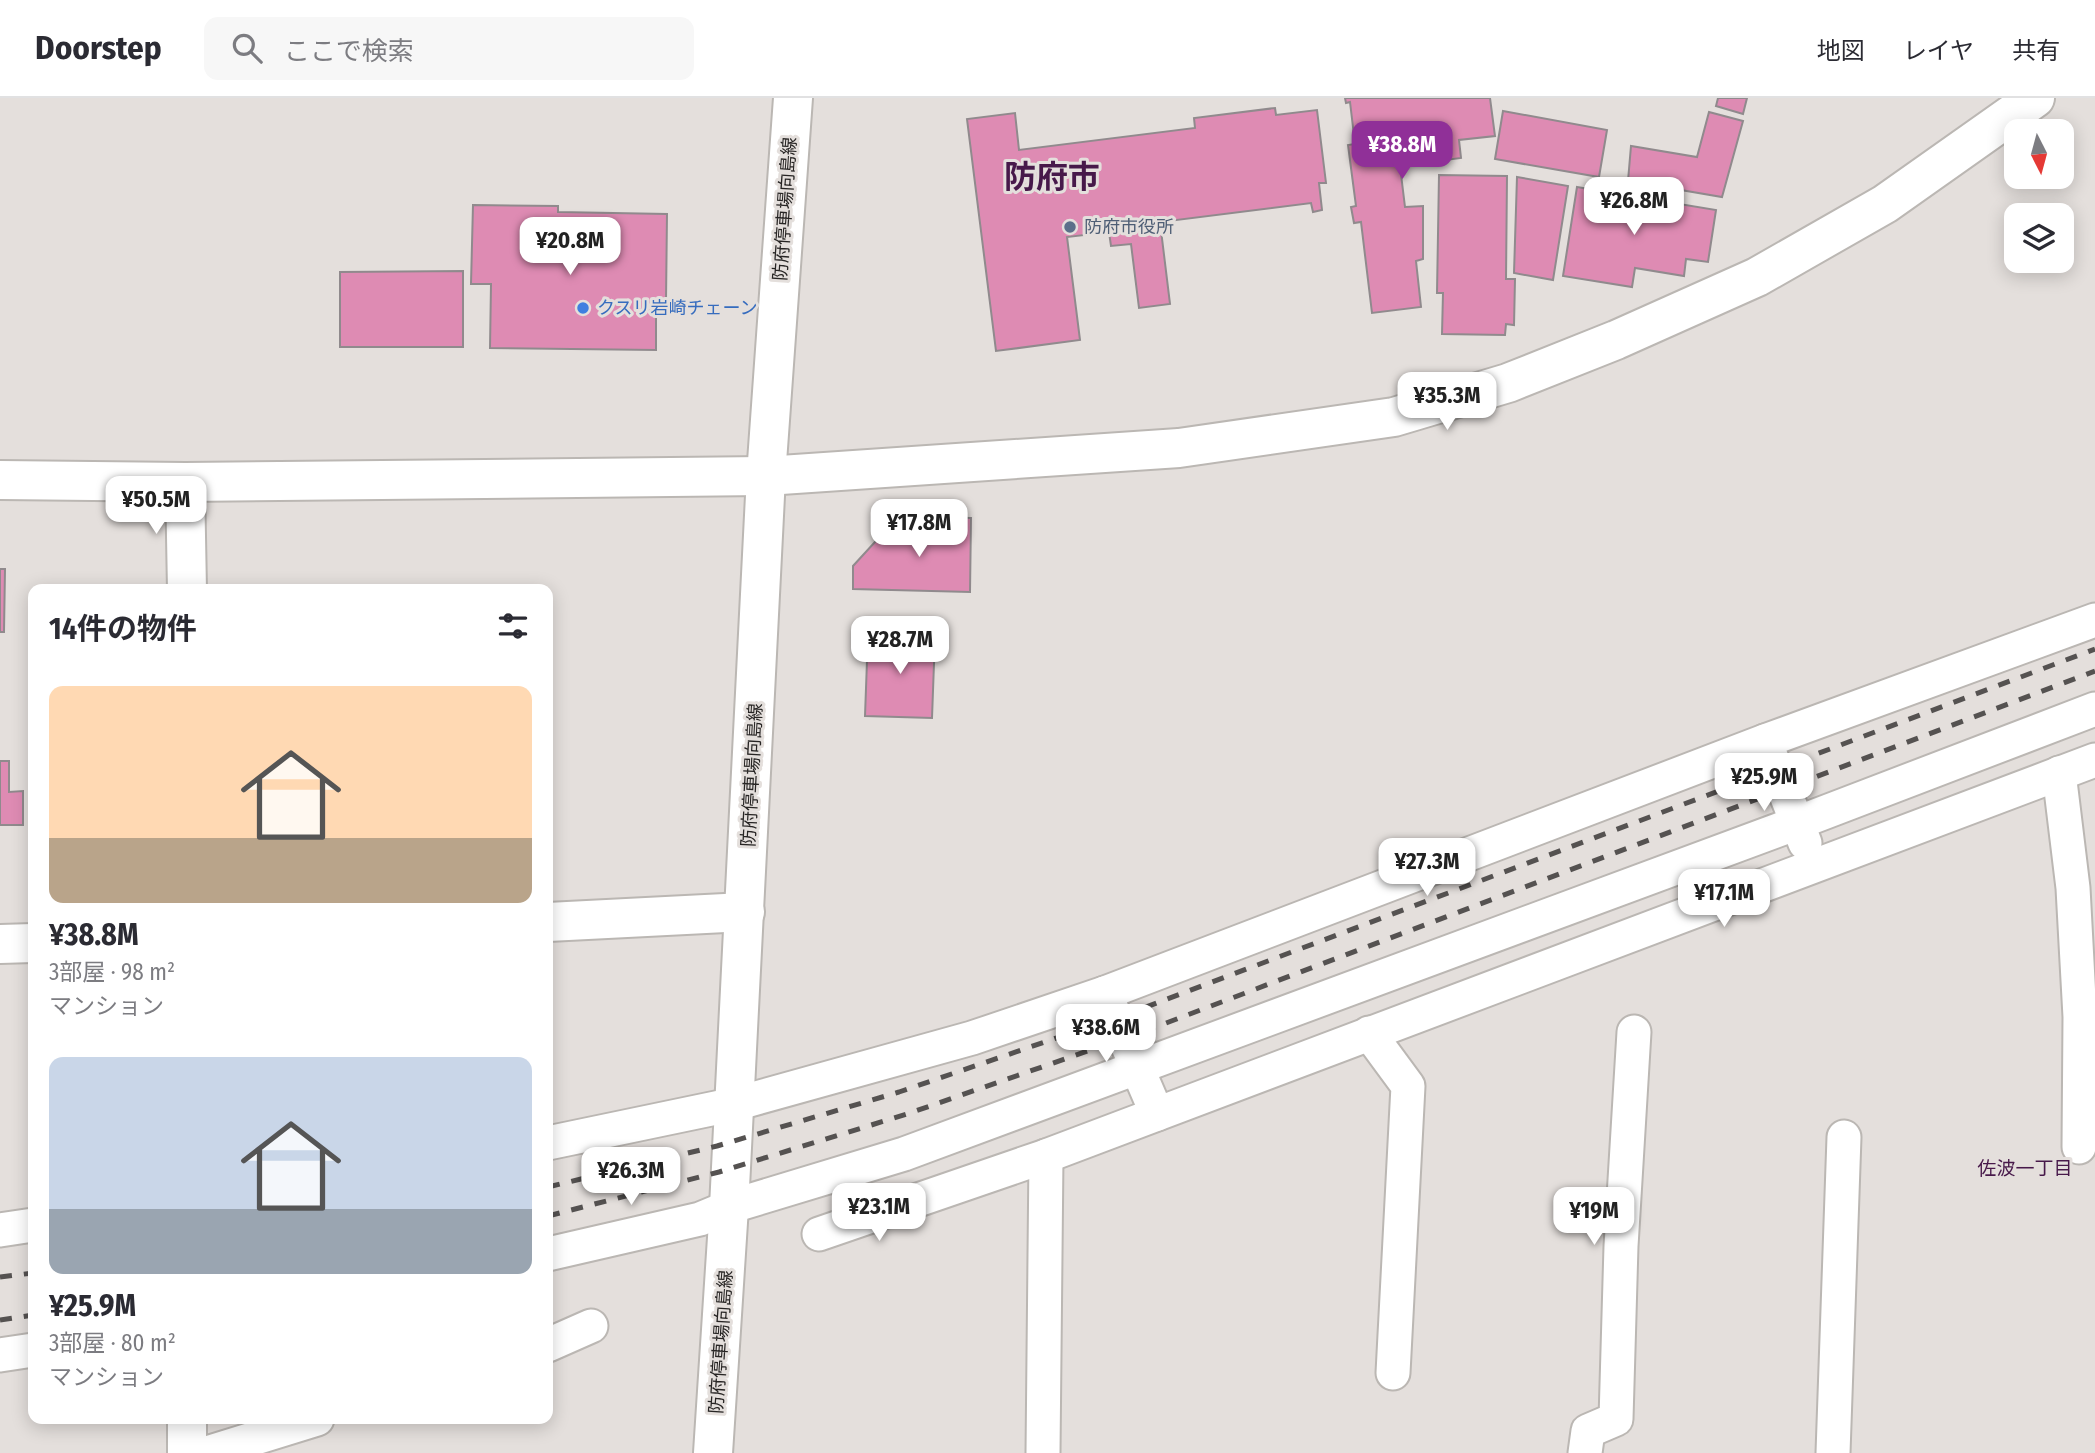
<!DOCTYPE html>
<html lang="ja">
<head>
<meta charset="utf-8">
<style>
  body { margin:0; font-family:"Fira Sans Condensed","Noto Sans JP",sans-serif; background:#f7f7f7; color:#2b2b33; height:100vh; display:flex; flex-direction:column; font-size:26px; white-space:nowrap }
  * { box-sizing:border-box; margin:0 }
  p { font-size:23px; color:#7c7c81 }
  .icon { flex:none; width:38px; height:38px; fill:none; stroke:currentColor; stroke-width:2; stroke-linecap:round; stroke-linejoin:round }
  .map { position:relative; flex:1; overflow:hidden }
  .sheet { position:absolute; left:28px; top:486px; width:525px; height:840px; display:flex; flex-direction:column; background:#fff; border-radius:14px; box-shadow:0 4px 18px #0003 }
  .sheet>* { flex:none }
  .needle { width:46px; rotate:174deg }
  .controls { position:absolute; left:2004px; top:21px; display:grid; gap:14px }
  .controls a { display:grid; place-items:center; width:70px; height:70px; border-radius:14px; background:#fff; box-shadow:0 4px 18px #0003; font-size:35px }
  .price { position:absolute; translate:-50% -60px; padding:0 16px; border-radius:14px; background:#fff; color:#222; font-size:23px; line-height:46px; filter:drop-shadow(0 2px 4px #0008) }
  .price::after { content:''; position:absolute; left:50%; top:42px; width:21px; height:16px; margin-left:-10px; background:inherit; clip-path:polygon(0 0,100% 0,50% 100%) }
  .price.selected { background:#903098; color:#fff }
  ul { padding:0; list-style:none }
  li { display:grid; align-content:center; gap:14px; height:371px; padding:0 21px }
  li span { display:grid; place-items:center; height:217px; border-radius:14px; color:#555 }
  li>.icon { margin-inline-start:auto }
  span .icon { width:126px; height:126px; fill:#fffc; stroke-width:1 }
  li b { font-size:30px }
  h2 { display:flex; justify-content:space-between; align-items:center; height:84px; padding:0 21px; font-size:30px }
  header { display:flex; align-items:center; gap:42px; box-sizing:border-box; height:98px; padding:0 35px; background:#fff; border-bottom:2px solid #e1e1e2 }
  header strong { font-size:33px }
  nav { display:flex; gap:38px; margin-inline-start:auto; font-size:24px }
  .search { width:490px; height:63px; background:#f7f7f7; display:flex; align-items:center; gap:18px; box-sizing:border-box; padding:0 24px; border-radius:14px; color:#7c7c81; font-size:26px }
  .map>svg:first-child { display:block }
  .building { fill:#de8bb3; stroke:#908a8d; stroke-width:2 }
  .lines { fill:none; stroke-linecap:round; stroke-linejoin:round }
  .street-casing { stroke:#bbb7b3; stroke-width:37 }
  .secondary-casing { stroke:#bbb7b3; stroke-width:42 }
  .street { stroke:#fff; stroke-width:33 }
  .secondary { stroke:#fff; stroke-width:38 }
  .rail { stroke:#555251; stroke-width:5; stroke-dasharray:12 12; stroke-linecap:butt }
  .service-dot { fill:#5c6f8a; stroke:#e4dfdc; stroke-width:2.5 }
  .shop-dot { fill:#3f7fe0; stroke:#e4dfdc; stroke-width:2.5 }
  .labels { text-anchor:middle; stroke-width:6; stroke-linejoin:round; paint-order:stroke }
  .street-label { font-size:18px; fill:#272524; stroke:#e4dfdc }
  .service-label { font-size:18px; fill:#4e5e75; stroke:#e4dfdc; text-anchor:start }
  .shop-label { font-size:18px; fill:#366cbe; stroke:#e4dfdc; text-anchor:start }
  .neighbourhood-label { font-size:19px; fill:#47194a; stroke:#e4dfdc }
  .town-label { font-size:32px; font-weight:bold; fill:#47194a; stroke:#e4dfdc }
</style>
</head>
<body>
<header>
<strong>Doorstep</strong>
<div class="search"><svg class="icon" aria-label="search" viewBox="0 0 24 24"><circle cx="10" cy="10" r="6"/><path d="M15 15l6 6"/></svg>ここで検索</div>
<nav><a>地図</a><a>レイヤ</a><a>共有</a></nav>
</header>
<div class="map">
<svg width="2095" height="1355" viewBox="0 0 2095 1355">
  <rect width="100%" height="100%" fill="#e4dfdc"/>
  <g class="building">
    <polygon points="1345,0 1490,0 1495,38 1459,42 1461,60 1400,68 1405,109 1423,108 1423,161 1416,163 1421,209 1372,215 1361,124 1354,125 1351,109 1356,108 1348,47 1355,46 1350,4 1346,5"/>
    <polygon points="1718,0 1747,0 1743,16 1716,8"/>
    <polygon points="1275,10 1276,17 1317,12 1326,85 1319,85 1322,112 1313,114 1311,105 1160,124 1170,206 1139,210 1131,146 1111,148 1109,134 1067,139 1080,242 996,253 967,21 1015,15 1019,52 1195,30 1194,20"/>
    <polygon points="1503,13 1607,32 1599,79 1495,61"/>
    <polygon points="1709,14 1743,23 1722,99 1628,83 1631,48 1697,59"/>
    <polygon points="1439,77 1507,78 1506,181 1515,181 1514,227 1506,226 1505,237 1442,236 1443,195 1437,195"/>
    <polygon points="1517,79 1568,88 1553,182 1514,175"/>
    <polygon points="1577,89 1716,112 1708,164 1686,161 1684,178 1635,170 1632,189 1563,178"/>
    <polygon points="473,107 558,108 558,114 667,116 666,203 656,203 656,252 490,250 491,186 471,186"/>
    <polygon points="463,173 463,249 340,249 340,174"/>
    <polygon points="919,419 971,420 970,494 853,491 853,468 885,433 919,434"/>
    <polygon points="0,471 5,471 4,534 0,534"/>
    <polygon points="868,535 935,538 932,620 865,618"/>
    <polygon points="0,663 9,663 9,694 23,693 23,727 0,727"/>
  </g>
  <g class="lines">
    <defs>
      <g id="street">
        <polyline points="1765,643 1805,745"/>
        <polyline points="2059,675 2073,790 2080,919 2079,1049"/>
        <polyline points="1105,895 1157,1016"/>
        <polyline points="1369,935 1408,988 1393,1275"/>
        <polyline points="548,1045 735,1006 972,940 1105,895 1765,643 2095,522"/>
        <polyline points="0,1132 33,1127"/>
        <polyline points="819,1136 1046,1058 2095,662"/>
        <polyline points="548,1156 700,1121 729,1109 904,1056 1797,725 2095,611"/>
        <polyline points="548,1247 591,1228"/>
        <polyline points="0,1257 33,1252"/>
        <polyline points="207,1355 317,1321"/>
        <polyline points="1043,1355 1046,1058"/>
        <polyline points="1585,1355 1588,1333 1616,1321 1621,1148 1634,934"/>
        <polyline points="1833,1355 1844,1039"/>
      </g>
      <g id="secondary">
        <polyline points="0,382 185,384 766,378 1179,350 1394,319 1508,285 1616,242 1757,179 1885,106 2035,0"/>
        <polyline points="185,384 187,492"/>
        <polyline points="548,824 745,814"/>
        <polyline points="0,846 33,845"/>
        <polyline points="187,1321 187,1355"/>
        <polyline points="713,1355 729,1109 766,378 793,0"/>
      </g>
    </defs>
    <use href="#street" class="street-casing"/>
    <use href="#secondary" class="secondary-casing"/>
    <use href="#street" class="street"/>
    <use href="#secondary" class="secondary"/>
    <g class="rail">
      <polyline points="548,1089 717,1048 899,994 1138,912 2095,551"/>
      <polyline points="548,1118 719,1074 907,1016 1145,933 2095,573"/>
      <polyline points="0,1179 33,1175"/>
      <polyline points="0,1222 33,1217"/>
    </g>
  </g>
  <circle class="service-dot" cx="1070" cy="129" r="7"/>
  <circle class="shop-dot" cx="583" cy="210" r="7"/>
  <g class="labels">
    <g class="street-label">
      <text transform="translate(785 111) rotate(-86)" y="6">防府停車場向島線</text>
      <text transform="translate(752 677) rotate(-87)" y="6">防府停車場向島線</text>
      <text transform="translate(721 1244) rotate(-86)" y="6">防府停車場向島線</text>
    </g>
    <g class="service-label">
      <text x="1084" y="135">防府市役所</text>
    </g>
    <g class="shop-label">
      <text x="597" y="216">クスリ岩崎チェーン</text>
    </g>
    <g class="neighbourhood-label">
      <text x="2025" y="1077">佐波一丁目</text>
    </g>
    <g class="town-label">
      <text x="1052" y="90">防府市</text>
    </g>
  </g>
</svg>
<div class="controls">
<a><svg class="needle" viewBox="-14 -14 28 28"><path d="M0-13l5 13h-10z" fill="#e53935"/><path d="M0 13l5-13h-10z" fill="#7c7c81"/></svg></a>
<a><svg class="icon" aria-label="layers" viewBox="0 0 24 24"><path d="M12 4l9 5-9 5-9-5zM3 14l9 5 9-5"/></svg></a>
</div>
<b class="price selected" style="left:1402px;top:83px">¥38.8M</b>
<b class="price" style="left:1634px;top:139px">¥26.8M</b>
<b class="price" style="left:570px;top:179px">¥20.8M</b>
<b class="price" style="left:1447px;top:334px">¥35.3M</b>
<b class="price" style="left:156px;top:438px">¥50.5M</b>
<b class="price" style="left:919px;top:461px">¥17.8M</b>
<b class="price" style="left:900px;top:578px">¥28.7M</b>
<b class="price" style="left:1764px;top:715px">¥25.9M</b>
<b class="price" style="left:1427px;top:800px">¥27.3M</b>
<b class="price" style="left:1724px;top:831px">¥17.1M</b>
<b class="price" style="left:1106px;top:966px">¥38.6M</b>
<b class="price" style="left:631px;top:1109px">¥26.3M</b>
<b class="price" style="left:879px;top:1145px">¥23.1M</b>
<b class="price" style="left:1594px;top:1149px">¥19M</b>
<section class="sheet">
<h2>14件の物件<svg class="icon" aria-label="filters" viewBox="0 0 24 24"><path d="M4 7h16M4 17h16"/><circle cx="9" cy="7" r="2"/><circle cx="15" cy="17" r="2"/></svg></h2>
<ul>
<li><span style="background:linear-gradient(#ffd9b3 70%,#b9a48a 0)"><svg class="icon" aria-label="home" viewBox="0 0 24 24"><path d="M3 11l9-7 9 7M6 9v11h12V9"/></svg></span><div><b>¥38.8M</b><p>3部屋 · 98 m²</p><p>マンション</p></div></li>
<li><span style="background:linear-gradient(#c9d6e8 70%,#9aa5b1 0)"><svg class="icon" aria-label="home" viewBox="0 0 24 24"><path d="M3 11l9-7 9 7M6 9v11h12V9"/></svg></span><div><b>¥25.9M</b><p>3部屋 · 80 m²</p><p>マンション</p></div></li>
</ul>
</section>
</div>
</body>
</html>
